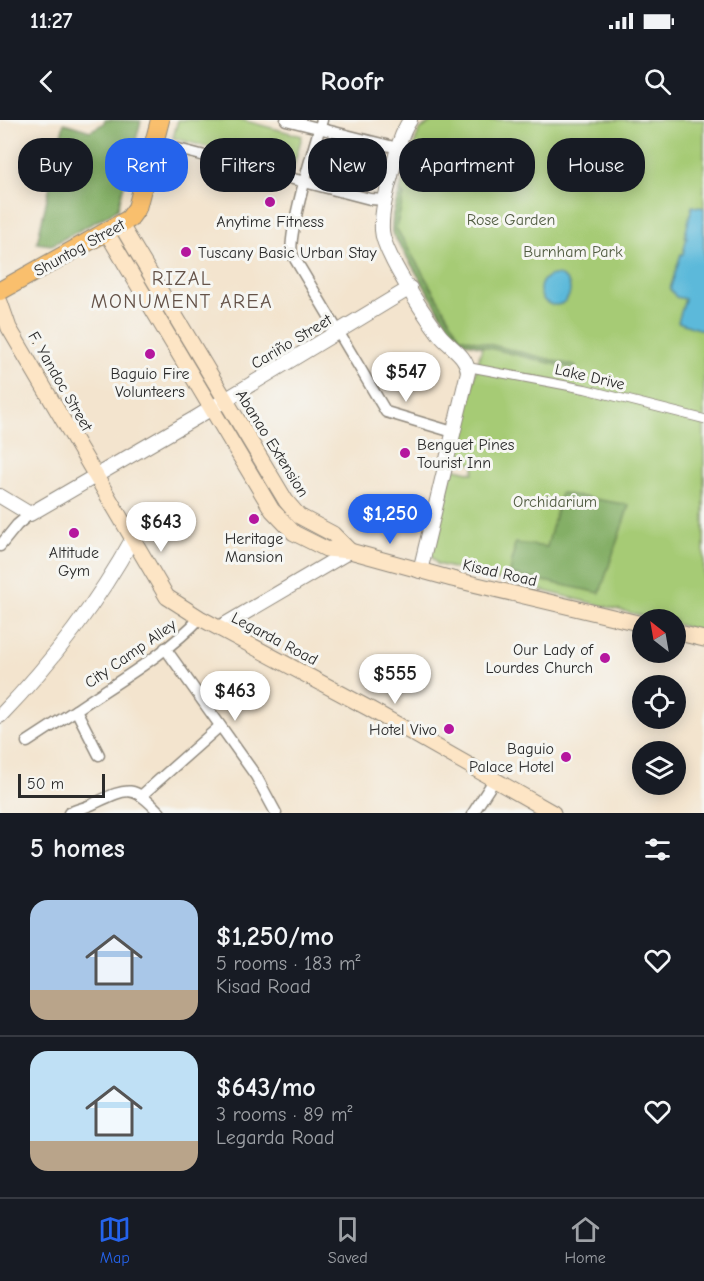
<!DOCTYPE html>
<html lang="en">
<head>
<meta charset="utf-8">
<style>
  body { margin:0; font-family:"Comic Neue",sans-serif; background:#20242c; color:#f1f3f6; height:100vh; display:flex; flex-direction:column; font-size:22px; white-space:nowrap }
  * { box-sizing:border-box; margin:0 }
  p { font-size:20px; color:#9ea1a6 }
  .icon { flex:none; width:33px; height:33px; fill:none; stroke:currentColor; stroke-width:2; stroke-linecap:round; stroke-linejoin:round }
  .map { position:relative; height:693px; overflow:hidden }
  .sheet { display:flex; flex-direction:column; background:#171b24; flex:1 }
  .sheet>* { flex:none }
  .hud { position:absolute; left:18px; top:18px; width:669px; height:54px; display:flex; gap:12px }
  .needle { width:39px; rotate:329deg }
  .fabs { position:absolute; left:632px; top:489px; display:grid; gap:12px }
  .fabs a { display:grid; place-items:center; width:54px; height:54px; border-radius:50%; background:#171b24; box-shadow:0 3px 15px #0003; font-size:30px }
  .scale { position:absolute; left:18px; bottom:15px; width:87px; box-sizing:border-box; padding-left:6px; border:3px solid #2b2b2b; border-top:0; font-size:16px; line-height:21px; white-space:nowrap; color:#2b2b2b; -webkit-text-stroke:4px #f6f6f2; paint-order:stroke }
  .price { position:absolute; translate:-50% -51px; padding:0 14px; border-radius:21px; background:#fff; color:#222; font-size:20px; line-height:39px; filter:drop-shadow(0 2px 3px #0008) }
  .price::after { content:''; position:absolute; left:50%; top:36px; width:18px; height:14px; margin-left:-9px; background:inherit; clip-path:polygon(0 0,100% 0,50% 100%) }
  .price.active { background:#2563eb; color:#fff }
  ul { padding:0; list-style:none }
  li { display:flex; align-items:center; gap:18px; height:150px; padding:0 30px }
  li+li { border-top:2px solid #363941 }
  li span { display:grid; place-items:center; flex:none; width:168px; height:120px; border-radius:18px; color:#555 }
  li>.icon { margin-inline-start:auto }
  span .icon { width:72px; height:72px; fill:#fffc; stroke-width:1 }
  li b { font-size:26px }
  h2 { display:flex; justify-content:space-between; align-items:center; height:72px; padding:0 30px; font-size:26px }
  .chip { padding:0 21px; border-radius:24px; background:#171b24; box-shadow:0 3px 15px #0003; font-size:21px; line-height:54px }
  .chip.active { background:#2563eb; color:#fff }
  .status { display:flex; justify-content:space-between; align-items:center; height:42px; padding:0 30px; background:#171b24; direction:ltr }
  .status svg { height:16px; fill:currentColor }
  header { display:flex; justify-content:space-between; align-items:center; height:78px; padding:0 30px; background:#171b24; font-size:27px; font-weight:700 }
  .dock { display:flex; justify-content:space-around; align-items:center; height:84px; border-top:2px solid #363941; background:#171b24; font-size:16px; color:#9ea1a6 }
  .dock a { display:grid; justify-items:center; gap:3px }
  .dock .active { color:#2563eb }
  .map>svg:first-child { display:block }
  .green { fill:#a6cb75; stroke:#687b50; stroke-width:1.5 }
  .forest { fill:#84af66; stroke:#586d48; stroke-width:1.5 }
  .water { fill:#5cb9da; stroke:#447282; stroke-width:1.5 }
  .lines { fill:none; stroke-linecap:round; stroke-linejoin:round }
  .pedestrian-casing { stroke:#8f887c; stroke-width:10 }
  .minor-casing { stroke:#8f887c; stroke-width:13 }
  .tertiary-casing { stroke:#8f887c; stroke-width:16 }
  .secondary-casing { stroke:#8f887c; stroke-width:17 }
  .trunk-casing { stroke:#8f887c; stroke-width:20 }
  .pedestrian { stroke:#fff; stroke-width:8 }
  .minor { stroke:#fff; stroke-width:10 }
  .tertiary { stroke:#fff; stroke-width:14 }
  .secondary { stroke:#fde5c5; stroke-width:15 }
  .trunk { stroke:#f9bf6d; stroke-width:18 }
  .poi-dot { fill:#b5179e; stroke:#f6f6f2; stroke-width:2 }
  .labels { text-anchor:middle; stroke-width:6; stroke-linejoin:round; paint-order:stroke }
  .park-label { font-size:16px; fill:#505b41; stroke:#f6f6f2 }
  .poi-label { font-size:16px; fill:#2b2b2b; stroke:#f6f6f2 }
  .street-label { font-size:16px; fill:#2b2b2b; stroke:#f6f6f2 }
  .quarter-label { font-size:20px; letter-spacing:1.5px; fill:#645248; stroke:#f6f6f2 }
</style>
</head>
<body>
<div class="status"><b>11:27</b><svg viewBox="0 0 49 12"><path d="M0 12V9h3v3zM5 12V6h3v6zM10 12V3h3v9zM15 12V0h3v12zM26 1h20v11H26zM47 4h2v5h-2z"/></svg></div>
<header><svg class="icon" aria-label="back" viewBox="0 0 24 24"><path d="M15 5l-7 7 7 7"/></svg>Roofr<svg class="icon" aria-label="search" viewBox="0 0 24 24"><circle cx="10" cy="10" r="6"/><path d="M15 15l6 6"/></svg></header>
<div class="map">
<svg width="704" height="693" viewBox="0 0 704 693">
  <rect width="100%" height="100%" fill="#f6f6f2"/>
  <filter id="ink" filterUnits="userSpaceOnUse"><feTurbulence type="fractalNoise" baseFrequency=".0167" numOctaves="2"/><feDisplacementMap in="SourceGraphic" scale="12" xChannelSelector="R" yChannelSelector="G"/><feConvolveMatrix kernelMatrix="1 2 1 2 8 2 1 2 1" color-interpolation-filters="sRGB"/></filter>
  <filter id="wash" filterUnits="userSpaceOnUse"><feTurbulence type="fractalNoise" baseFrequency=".008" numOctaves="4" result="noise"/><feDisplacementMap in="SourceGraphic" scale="24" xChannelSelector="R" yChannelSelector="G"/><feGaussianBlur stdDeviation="1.35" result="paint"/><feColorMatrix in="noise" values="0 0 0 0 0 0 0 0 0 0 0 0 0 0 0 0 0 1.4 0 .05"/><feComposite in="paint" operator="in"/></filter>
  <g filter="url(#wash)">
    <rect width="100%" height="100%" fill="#f3e4ce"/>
    <g class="green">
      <polygon points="178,0 242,0 302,16 293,49 173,18"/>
      <polygon points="435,0 704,0 704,512 675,504 675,500 655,499 437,444 431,435 452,348 473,353 475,344 454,339 482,227 457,220 392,112 393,94 419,10"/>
      <path d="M 328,22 C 338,24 360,32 368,31 L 378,36 L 371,68 L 319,56 Z"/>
    </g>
    <g class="forest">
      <polygon points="105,0 141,1 118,88 108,95 52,125 37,123 64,3 90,11 103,4"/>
      <polygon points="400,71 404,75 396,108 460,217 576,246 575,249 457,220 392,112 393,94"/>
      <polygon points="561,373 629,385 600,473 510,454 515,423 547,427"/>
    </g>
    <g class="water">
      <polygon points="692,86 704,88 704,211 678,202 685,179 676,177 670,169 681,134 683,134 687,117 685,116"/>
      <circle cx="555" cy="170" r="15"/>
    </g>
  </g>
  <g filter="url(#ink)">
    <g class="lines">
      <defs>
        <polyline id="pedestrian" points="468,247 585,269 704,299"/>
        <g id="minor">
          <polyline points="286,0 398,28"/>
          <path d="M 322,0 C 315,23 287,116 292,134 L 386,292 L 453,312"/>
          <polyline points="155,23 370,79 385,80"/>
          <polyline points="0,426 17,405 30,394"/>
          <polyline points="165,528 256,656 276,693"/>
          <polyline points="27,622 76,590"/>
          <path d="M 99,635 L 76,590 C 115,563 168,533 200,498"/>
          <polyline points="142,675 220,606"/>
          <path d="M 69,693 C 77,689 86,688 95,683 C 129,667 133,665 160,693"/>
          <polyline points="473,693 495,659"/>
        </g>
        <g id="tertiary">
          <path d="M 410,0 C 399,17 396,36 391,56 C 386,73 381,92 382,110 C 383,133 424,194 439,214 C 449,227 467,235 468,252 L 420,451"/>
          <polyline points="0,376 30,394 197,297 410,168"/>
          <polyline points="219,508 350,431"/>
          <path d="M 0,596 C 53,541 96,485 133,418"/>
        </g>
        <g id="secondary">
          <polyline points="121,105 286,381 299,396 333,414 350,431"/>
          <polyline points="107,113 272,390 294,413 326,429 350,431 452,459 642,504"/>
          <polyline points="0,182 9,208 167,477 200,498 370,589 553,693"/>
          <polyline points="675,512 704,519"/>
        </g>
        <polyline id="trunk" points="0,171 129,99 137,88 160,0"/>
      </defs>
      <use href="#pedestrian" class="pedestrian-casing"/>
      <use href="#minor" class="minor-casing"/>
      <use href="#tertiary" class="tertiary-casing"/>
      <use href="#secondary" class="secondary-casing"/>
      <use href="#trunk" class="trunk-casing"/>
      <use href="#pedestrian" class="pedestrian"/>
      <use href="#minor" class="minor"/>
      <use href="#tertiary" class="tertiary"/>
      <use href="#secondary" class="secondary"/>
      <use href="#trunk" class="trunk"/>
    </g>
  </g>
  <g class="poi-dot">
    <circle cx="270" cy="82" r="6"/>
    <circle cx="186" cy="132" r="6"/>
    <circle cx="150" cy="234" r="6"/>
    <circle cx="405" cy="333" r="6"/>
    <circle cx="254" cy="399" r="6"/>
    <circle cx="74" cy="413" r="6"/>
    <circle cx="605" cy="538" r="6"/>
    <circle cx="449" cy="609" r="6"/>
    <circle cx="566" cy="637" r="6"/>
  </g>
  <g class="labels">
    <g class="park-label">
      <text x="511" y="105">Rose Garden</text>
      <text x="573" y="137">Burnham Park</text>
      <text x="555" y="387">Orchidarium</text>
    </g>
    <g class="poi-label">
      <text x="270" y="107">Anytime Fitness</text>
      <text x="198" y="138" text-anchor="start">Tuscany Basic Urban Stay</text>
      <text x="150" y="259">Baguio Fire<tspan x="150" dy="18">Volunteers</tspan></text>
      <text x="417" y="330" text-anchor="start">Benguet Pines<tspan x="417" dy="18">Tourist Inn</tspan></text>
      <text x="254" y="424">Heritage<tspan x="254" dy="18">Mansion</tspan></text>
      <text x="74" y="438">Altitude<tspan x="74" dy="18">Gym</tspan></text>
      <text x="593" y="535" text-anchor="end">Our Lady of<tspan x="593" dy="18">Lourdes Church</tspan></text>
      <text x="437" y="615" text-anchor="end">Hotel Vivo</text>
      <text x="554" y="634" text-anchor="end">Baguio<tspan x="554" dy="18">Palace Hotel</tspan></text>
    </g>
    <g class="street-label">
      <text transform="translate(79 127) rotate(-29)" y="6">Shuntog Street</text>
      <text transform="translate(291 221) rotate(-31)" y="6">Cariño Street</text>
      <text transform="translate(590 256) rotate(13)" y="6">Lake Drive</text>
      <text transform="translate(61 261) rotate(60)" y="6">F. Yandoc Street</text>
      <text transform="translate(273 323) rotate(58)" y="6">Abanao Extension</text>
      <text transform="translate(500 452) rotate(13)" y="6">Kisad Road</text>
      <text transform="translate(275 518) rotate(28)" y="6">Legarda Road</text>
      <text transform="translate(130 533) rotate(-35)" y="6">City Camp Alley</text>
    </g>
    <g class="quarter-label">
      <text x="182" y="165">RIZAL<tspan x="182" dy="23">MONUMENT AREA</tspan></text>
    </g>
  </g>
</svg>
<div class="fabs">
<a><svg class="needle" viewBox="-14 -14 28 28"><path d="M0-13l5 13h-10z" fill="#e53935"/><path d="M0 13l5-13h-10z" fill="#9ea1a6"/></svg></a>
<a><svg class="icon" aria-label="locate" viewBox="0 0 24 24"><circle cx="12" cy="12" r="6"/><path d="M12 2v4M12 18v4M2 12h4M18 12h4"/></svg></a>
<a><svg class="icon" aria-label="layers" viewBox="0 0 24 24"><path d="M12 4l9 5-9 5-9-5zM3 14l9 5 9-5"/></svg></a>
</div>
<div class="scale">50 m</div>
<b class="price" style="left:406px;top:283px">$547</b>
<b class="price active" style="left:390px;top:425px">$1,250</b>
<b class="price" style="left:161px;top:433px">$643</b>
<b class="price" style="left:395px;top:585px">$555</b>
<b class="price" style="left:235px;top:602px">$463</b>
<div class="hud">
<a class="chip">Buy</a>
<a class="chip active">Rent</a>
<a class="chip">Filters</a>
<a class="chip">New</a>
<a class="chip">Apartment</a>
<a class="chip">House</a>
</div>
</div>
<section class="sheet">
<h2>5 homes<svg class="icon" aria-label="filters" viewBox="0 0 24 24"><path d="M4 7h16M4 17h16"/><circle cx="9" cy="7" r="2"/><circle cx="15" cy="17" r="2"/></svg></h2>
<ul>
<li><span style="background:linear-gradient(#a9c7e8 75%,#b9a48a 0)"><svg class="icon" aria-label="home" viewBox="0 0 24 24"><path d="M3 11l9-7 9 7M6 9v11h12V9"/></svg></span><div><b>$1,250/mo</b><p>5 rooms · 183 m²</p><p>Kisad Road</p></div><svg class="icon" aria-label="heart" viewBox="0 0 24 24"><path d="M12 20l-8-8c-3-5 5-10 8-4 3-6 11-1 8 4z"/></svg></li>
<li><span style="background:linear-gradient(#bfe0f5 75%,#b9a48a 0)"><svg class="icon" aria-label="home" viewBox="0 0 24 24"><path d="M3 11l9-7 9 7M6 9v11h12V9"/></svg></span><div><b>$643/mo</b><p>3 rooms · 89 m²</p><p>Legarda Road</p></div><svg class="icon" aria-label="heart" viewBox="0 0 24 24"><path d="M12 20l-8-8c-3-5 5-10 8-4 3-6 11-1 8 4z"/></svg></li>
</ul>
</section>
<nav class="dock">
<a class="active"><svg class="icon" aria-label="map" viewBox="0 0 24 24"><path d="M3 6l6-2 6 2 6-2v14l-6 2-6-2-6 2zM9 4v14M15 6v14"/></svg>Map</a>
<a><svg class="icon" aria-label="saved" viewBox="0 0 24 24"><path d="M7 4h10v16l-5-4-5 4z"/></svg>Saved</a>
<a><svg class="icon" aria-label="home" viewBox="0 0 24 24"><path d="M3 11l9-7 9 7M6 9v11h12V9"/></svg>Home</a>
</nav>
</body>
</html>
